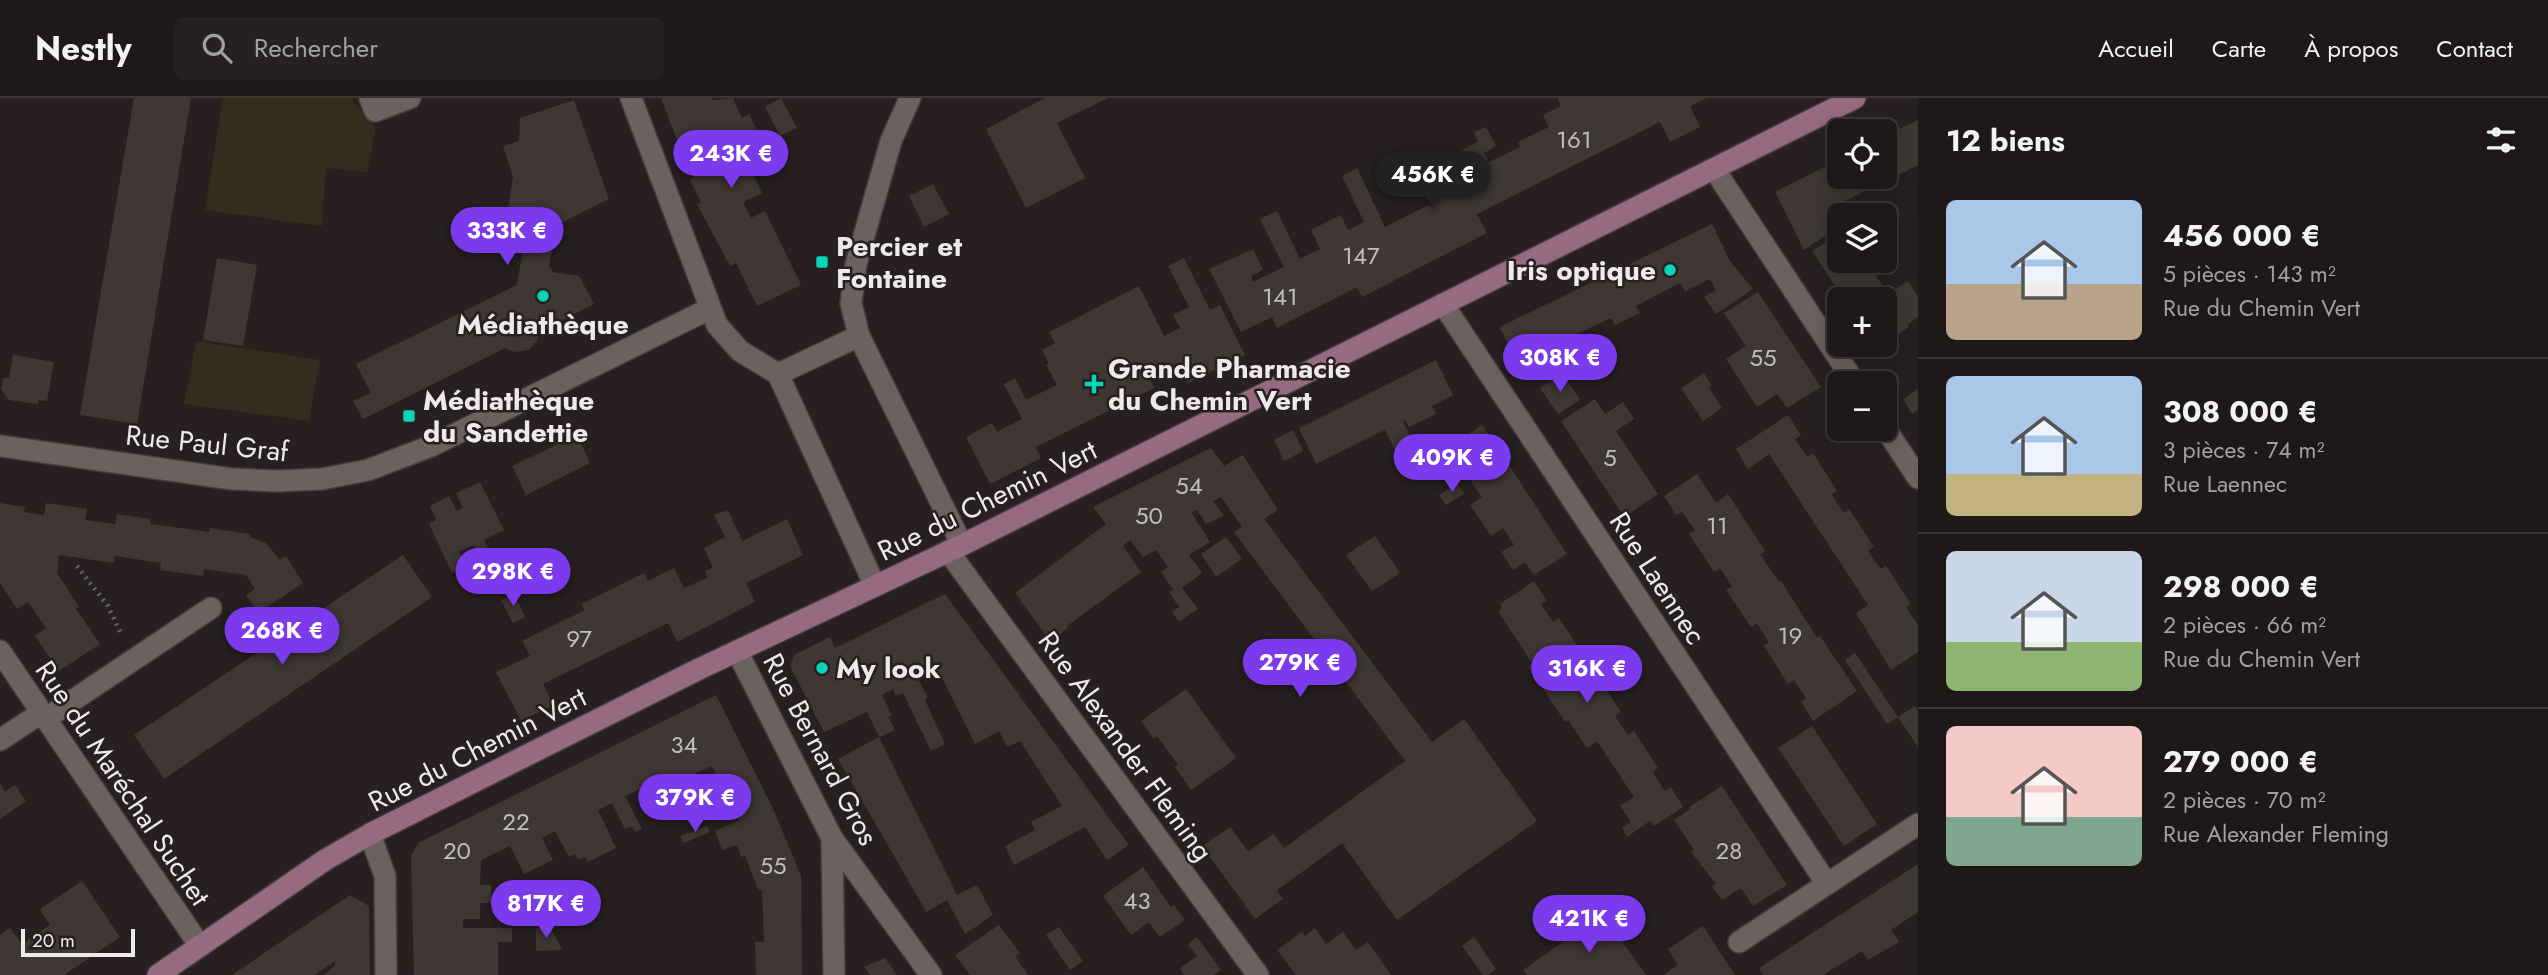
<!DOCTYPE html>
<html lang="fr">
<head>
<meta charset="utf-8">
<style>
  body { margin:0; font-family:Jost,sans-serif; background:#262121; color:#f1f3f6; height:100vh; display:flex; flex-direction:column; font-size:26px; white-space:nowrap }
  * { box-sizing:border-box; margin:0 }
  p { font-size:23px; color:#a1a0a2 }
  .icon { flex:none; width:38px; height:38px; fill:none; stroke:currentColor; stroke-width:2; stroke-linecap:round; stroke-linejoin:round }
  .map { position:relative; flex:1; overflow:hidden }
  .panel { display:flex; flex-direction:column; background:#1e1818; width:630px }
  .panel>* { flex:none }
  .tools { position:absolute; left:1827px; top:21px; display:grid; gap:14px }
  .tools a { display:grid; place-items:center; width:70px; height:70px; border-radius:10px; background:#1e1818; box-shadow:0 4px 18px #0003,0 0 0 2px #3c3737; font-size:35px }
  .scale { position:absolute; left:21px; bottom:18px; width:114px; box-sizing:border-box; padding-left:7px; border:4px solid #efe9e9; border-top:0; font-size:19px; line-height:24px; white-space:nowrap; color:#efe9e9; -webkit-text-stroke:5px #282020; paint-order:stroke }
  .price { position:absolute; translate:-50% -60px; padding:0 16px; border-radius:24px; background:#7c3aed; color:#fff; font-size:23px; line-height:46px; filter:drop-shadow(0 2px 4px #0008) }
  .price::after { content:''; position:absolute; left:50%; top:42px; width:21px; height:16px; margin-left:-10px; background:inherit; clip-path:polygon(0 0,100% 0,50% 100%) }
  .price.current { background:#222; color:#fff }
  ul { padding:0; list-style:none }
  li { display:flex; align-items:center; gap:21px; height:175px; padding:0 28px }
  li+li { border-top:2px solid #3c3737 }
  li span { display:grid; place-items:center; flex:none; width:196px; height:140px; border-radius:10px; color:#555 }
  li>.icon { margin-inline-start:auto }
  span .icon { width:84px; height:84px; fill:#fffc; stroke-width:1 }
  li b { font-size:30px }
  h2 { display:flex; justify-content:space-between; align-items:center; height:84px; padding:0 28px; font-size:30px }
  header { display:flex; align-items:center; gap:42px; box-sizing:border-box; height:98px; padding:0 35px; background:#1e1818; border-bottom:2px solid #3c3737 }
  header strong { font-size:33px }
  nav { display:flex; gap:38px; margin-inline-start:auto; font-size:24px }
  .search { width:490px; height:63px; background:#262121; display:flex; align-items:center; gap:18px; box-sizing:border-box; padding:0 24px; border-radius:10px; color:#a1a0a2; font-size:26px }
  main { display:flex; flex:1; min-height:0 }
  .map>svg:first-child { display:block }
  .green { fill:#342c1d }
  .building { fill:#3e3733 }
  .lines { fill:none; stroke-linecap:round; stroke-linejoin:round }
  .street-casing { stroke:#423b3b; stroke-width:24 }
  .secondary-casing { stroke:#423b3b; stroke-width:24 }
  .path { stroke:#6a6363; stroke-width:4.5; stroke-dasharray:2 5; stroke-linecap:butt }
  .street { stroke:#6b6161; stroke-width:21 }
  .secondary { stroke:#966b80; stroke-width:21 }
  .poi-dot { fill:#05d5b6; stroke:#282020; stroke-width:2.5 }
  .labels { text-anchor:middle; stroke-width:5; stroke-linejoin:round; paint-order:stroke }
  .number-label { font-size:24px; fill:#c3bcbc }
  .poi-label { font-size:28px; font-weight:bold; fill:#efe9e9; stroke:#282020; text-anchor:start }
  .street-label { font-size:28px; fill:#efe9e9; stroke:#282020 }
</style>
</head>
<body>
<header>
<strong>Nestly</strong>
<div class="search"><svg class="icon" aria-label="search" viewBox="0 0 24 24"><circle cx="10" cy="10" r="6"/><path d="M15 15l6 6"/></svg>Rechercher</div>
<nav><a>Accueil</a><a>Carte</a><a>À propos</a><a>Contact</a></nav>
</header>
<main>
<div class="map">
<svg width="1918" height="877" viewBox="0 0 1918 877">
  <rect width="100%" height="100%" fill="#282020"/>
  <g class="green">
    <polygon points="223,0 350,0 376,29 367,74 326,70 322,128 205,112"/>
    <polygon points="196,243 320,262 309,323 184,306"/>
  </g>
  <g class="building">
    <polygon points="134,0 191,0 137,326 80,317"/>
    <polygon points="661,0 711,0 712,2 733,0 742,20 749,16 763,46 743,56 762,95 743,104 751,120 765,113 801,187 757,208 736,165 730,168 697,106 701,105 690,81 694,79 678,51 680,50"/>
    <polygon points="781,0 797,30 780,38 765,9"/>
    <polygon points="1045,0 1108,0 1057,25 1085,80 1026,110 986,31"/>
    <polygon points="1557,0 1707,0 1690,8 1700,29 1670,44 1660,24 1477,116 1487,135 1362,199 1357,189 1277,230 1272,219 1241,234 1209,171 1253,151 1263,172 1251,178 1253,184 1284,169 1260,121 1277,113 1300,161 1320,151 1311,132 1341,117 1348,132 1364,124 1342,78 1357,70 1385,129 1433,105 1422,84 1454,70 1449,58 1478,44 1474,34 1486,29 1496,48 1484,55 1489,64 1520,49 1518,44 1549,29 1543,17 1561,8"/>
    <polygon points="574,2 609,101 557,127 549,168 553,174 579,178 594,206 540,234 537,243 528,252 514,254 505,250 363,321 353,303 371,295 356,266 517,187 528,122 507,119 513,79 503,48 519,43 520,20"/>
    <polygon points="1918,22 1918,67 1841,105 1843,110 1830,117 1837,130 1804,152 1775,94 1839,62 1839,79 1885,79 1885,38"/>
    <polygon points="933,86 949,116 924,129 909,98"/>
    <polygon points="1712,126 1730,163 1753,191 1716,216 1704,199 1716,192 1710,181 1685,193 1680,185 1636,208 1640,215 1615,227 1611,220 1566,241 1570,250 1545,262 1540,255 1517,267 1500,229"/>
    <polygon points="1839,136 1839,163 1866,163 1888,196 1908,183 1918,199 1918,219 1908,226 1909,229 1885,245 1885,201 1844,201 1812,153"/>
    <polygon points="217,160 257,167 243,248 203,242"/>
    <polygon points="1184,160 1210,212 1220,207 1245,257 1188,285 1178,266 1149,280 1154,290 1036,349 1041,360 990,386 966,339 992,325 997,334 1022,321 1004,286 1015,280 1026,302 1057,287 1046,267 1049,266 1042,252 1055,245 1049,234 1139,188 1164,238 1180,230 1173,217 1189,209 1168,168"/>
    <polygon points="1758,194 1821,289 1787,310 1777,296 1757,309 1726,261 1746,248 1724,215"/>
    <polygon points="13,257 54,264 47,303 38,302 38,306 9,302 1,291 3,280 9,280"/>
    <polygon points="1436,262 1453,297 1432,308 1436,316 1409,329 1405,322 1403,323 1414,346 1396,354 1385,332 1316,366 1299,330"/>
    <polygon points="1562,275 1580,302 1558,316 1540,290"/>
    <polygon points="1704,275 1712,288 1709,290 1722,310 1703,323 1681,290"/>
    <polygon points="1918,291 1918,312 1912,316 1903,301"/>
    <polygon points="1595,301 1605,316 1623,304 1634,321 1616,333 1658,396 1624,419 1561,323"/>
    <polygon points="1788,317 1801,337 1795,341 1807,359 1813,355 1837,393 1832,396 1837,405 1844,415 1849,411 1874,449 1868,452 1874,462 1881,471 1886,468 1911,506 1906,509 1918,527 1918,554 1891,572 1856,515 1868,507 1769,356 1748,371 1736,351"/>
    <polygon points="1482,327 1501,356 1459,384 1439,355"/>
    <polygon points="1293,332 1303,353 1284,363 1274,342"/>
    <polygon points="577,337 590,365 526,397 512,368"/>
    <polygon points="1211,350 1224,368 1243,357 1278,412 1264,421 1432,644 1464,621 1537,723 1397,822 1342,745 1277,792 1283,801 1255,821 1202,748 1230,729 1248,753 1274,736 1284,750 1405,663 1234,434 1242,429 1221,399 1213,403 1224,418 1206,426 1197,412 1191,414 1210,444 1189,457 1202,475 1182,490 1198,511 1179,524 1172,514 1179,509 1169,494 1173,492 1161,474 1168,469 1156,452 1143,459 1130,442 1123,448 1141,474 1067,528 1068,530 1050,543 1015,495 1106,426 1093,409"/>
    <polygon points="1505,361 1567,456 1534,477 1525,464 1513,472 1501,454 1514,447 1503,430 1491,438 1470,407 1482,399 1471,383"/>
    <polygon points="1697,376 1716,405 1728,396 1765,453 1760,456 1779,484 1781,483 1817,540 1820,538 1857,593 1813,623 1801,604 1806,600 1794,582 1788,586 1764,548 1769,545 1757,525 1751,529 1726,492 1732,489 1720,470 1714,474 1689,436 1695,432 1682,414 1676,417 1664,398"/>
    <polygon points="480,384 504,432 484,442 491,456 481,462 473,447 459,454 466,469 452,475 429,426 436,422 430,408 449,398 457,413 463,410 456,395"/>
    <polygon points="1457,385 1464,396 1446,407 1439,397"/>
    <polygon points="0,405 25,409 24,414 44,417 46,405 87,411 85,422 115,426 117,416 150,421 150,426 209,434 210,430 250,436 250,439 266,445 280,462 286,458 303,485 258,515 246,497 255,491 246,477 204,471 203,478 160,472 161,465 115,458 114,465 59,457 57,475 79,509 76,511 100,546 59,573 35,538 46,530 28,504 17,511 0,485"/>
    <polygon points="728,412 742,443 787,421 803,457 746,485 755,504 677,544 668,525 543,586 554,607 521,623 496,574 530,558 522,543 585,512 581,506 644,475 648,483 674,470 684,490 707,480 705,473 713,470 704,450 725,439 714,417"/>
    <polygon points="1375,438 1400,475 1372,493 1346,457"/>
    <polygon points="1226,439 1242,461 1216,479 1201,456"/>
    <polygon points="403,457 432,499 164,681 134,637"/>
    <polygon points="1534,483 1547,503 1541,506 1553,524 1559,520 1584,558 1578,562 1584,571 1591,581 1597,578 1621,614 1615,618 1628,637 1634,633 1658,670 1653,674 1658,683 1665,693 1671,689 1683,709 1654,728 1650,723 1627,739 1622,730 1631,724 1620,708 1634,699 1597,643 1587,650 1568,622 1565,624 1528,568 1532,565 1498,513 1502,510 1500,506"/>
    <polygon points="514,496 525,519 513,525 501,502"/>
    <polygon points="945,496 1129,747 1107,762 1085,729 1014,767 1005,748 1035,732 1031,724 1062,708 1020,643 1007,649 999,633 975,646 940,576 933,579 930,573 917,579 928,600 925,602 945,646 931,653 903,595 896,598 893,591 882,597 892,618 888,619 895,632 879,639 867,614 824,634 790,568 794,557 830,539 835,550"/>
    <polygon points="1855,555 1898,619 1887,626 1845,562"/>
    <polygon points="1186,591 1236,660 1191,692 1175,669 1178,667 1157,638 1153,640 1141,623"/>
    <polygon points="716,597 774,713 801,778 802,877 756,877 755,844 764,844 762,792 759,793 745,758 741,759 737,747 722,752 715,733 739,722 712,668 684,680 692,698 667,712 670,717 663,721 660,714 653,718 640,691 625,698 642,731 635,734 632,728 625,731 612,705 598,712 616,750 588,764 585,759 578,762 575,756 569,759 555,733 542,740 553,762 524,776 510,748 481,762 480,787 491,787 492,805 480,805 480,821 463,821 463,830 512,830 512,844 498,844 498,877 414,877 411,758 418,745"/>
    <polygon points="1915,608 1918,613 1918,649 1898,619"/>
    <polygon points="1812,628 1877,726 1844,748 1778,650"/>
    <polygon points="879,639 957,797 977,787 993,817 965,836 947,802 926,814 924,810 838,661"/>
    <polygon points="0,685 5,694 15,687 26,703 0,721"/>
    <polygon points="1722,688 1787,787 1753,808 1741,790 1722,802 1712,788 1716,786 1691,754 1694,752 1674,722 1690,711 1689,709"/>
    <polygon points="707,728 710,734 684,745 680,738"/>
    <polygon points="1918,766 1918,814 1891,832 1899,844 1868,862 1862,853 1823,877 1763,877 1759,870"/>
    <polygon points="1143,769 1171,809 1174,807 1185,822 1160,839 1149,824 1131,837 1103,798"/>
    <polygon points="82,783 120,839 64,877 0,877 0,837 10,830 22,846 50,827 40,811"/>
    <polygon points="350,797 369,808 370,877 324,877 335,867 335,863 315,877 232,877"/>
    <polygon points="1603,816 1646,877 1527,877 1523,872"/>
    <polygon points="999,827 1020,855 1015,858 1028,877 970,877 955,857"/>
    <polygon points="1703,828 1735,877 1663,877 1678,867 1668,851"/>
    <polygon points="1059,829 1083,863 1070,872 1046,837"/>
    <polygon points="536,830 551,830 562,852 536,853"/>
    <polygon points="1315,830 1326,846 1343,834 1356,852 1368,844 1391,877 1296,877 1277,852 1302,834 1305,838"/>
    <polygon points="1197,839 1221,872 1214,877 1184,877 1180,870 1197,858 1188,846"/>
    <polygon points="1474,839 1496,871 1488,877 1483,877 1462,848"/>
    <polygon points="885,860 897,877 870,877 864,869"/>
  </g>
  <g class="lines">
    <defs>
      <g id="street">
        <polyline points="370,0 375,13 410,0"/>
        <polyline points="631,0 717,227 740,253 778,276 875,488"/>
        <polyline points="910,0 891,43 856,166 851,205 859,238 962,447"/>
        <polyline points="1714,71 1855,285"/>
        <polyline points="1443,206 1827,786 1918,726"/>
        <polyline points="778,276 859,238"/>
        <polyline points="1885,330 1918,380"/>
        <polyline points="0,348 232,381 277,383 322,381 368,372 431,348 709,211"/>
        <polyline points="948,453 1258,877"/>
        <polyline points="0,553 200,848"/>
        <polyline points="737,553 832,740 931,877"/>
        <polyline points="45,621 211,510"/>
        <polyline points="0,642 41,615"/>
        <polyline points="370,736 385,778 386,877"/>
        <polyline points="832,740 834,877"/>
        <polyline points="1739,844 1827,786"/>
      </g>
      <polyline id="secondary" points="158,877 325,762 370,736 699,571 962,447 1855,0"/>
    </defs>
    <use href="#street" class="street-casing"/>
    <use href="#secondary" class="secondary-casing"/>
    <polyline class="path" points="77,468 108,508 120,534"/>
    <use href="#street" class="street"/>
    <use href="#secondary" class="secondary"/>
  </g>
  <g class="poi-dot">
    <rect x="815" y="157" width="14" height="14" rx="3.5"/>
    <circle cx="1670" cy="172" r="7"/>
    <circle cx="543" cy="198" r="7"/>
    <path d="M1090.5 275.5h7v7h7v7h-7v7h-7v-7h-7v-7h7z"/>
    <rect x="402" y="311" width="14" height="14" rx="3.5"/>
    <circle cx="822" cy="570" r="7"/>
  </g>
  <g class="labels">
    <g class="number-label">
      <text x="1574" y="50">161</text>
      <text x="1361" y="166">147</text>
      <text x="1280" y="207">141</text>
      <text x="1763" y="268">55</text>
      <text x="1610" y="368">5</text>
      <text x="1189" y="396">54</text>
      <text x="1149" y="426">50</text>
      <text x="1717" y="436">11</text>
      <text x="1790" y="546">19</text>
      <text x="579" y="549">97</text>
      <text x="684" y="655">34</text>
      <text x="516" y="732">22</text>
      <text x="457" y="761">20</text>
      <text x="1729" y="761">28</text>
      <text x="773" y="776">55</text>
      <text x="1137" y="811">43</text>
    </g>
    <g class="poi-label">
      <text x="836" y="158">Percier et<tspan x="836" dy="32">Fontaine</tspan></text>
      <text x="1656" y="182" text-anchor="end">Iris optique</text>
      <text x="543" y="236" text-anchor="middle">Médiathèque</text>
      <text x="1108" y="280">Grande Pharmacie<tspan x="1108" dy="32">du Chemin Vert</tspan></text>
      <text x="423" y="312">Médiathèque<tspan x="423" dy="32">du Sandettie</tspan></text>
      <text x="836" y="580">My look</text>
    </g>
    <g class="street-label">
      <text transform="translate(207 345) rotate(6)" y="10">Rue Paul Graf</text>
      <text transform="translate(987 402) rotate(-26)" y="10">Rue du Chemin Vert</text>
      <text transform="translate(1658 480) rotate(57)" y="10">Rue Laennec</text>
      <text transform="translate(1126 648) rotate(54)" y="10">Rue Alexander Fleming</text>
      <text transform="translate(477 651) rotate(-27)" y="10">Rue du Chemin Vert</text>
      <text transform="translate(821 651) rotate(62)" y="10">Rue Bernard Gros</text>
      <text transform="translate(123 685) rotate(56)" y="10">Rue du Maréchal Suchet</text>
    </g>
  </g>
</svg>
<div class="tools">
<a><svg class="icon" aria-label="locate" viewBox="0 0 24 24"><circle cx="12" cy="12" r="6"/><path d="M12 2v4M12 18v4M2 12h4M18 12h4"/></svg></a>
<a><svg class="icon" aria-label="layers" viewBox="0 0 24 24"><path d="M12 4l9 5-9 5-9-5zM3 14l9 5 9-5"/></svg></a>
<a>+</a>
<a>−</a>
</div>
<div class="scale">20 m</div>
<b class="price" style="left:731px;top:92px">243K €</b>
<b class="price current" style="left:1433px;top:113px">456K €</b>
<b class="price" style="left:507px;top:169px">333K €</b>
<b class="price" style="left:1560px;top:296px">308K €</b>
<b class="price" style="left:1452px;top:396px">409K €</b>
<b class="price" style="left:513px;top:510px">298K €</b>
<b class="price" style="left:282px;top:569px">268K €</b>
<b class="price" style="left:1300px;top:601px">279K €</b>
<b class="price" style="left:1587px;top:607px">316K €</b>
<b class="price" style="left:695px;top:736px">379K €</b>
<b class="price" style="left:546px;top:842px">817K €</b>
<b class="price" style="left:1589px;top:857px">421K €</b>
</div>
<section class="panel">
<h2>12 biens<svg class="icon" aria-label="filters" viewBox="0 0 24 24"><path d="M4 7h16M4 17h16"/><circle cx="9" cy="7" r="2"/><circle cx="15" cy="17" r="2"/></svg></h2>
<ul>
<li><span style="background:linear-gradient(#a9c7e8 60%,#b9a48a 0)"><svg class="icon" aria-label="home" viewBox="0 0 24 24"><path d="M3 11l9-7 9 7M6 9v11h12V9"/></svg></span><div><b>456 000 €</b><p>5 pièces · 143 m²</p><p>Rue du Chemin Vert</p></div></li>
<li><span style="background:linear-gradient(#a9c7e8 70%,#c2b280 0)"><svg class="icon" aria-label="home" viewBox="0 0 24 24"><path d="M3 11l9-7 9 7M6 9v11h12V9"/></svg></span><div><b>308 000 €</b><p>3 pièces · 74 m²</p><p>Rue Laennec</p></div></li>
<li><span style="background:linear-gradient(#c9d6e8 65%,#8fb573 0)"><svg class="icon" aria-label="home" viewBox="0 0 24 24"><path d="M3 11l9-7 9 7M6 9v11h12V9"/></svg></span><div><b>298 000 €</b><p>2 pièces · 66 m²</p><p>Rue du Chemin Vert</p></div></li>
<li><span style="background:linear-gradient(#f6c9c9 65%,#7fa58c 0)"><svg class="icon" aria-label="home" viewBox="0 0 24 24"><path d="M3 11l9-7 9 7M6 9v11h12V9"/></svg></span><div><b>279 000 €</b><p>2 pièces · 70 m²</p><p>Rue Alexander Fleming</p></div></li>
</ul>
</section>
</main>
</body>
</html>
